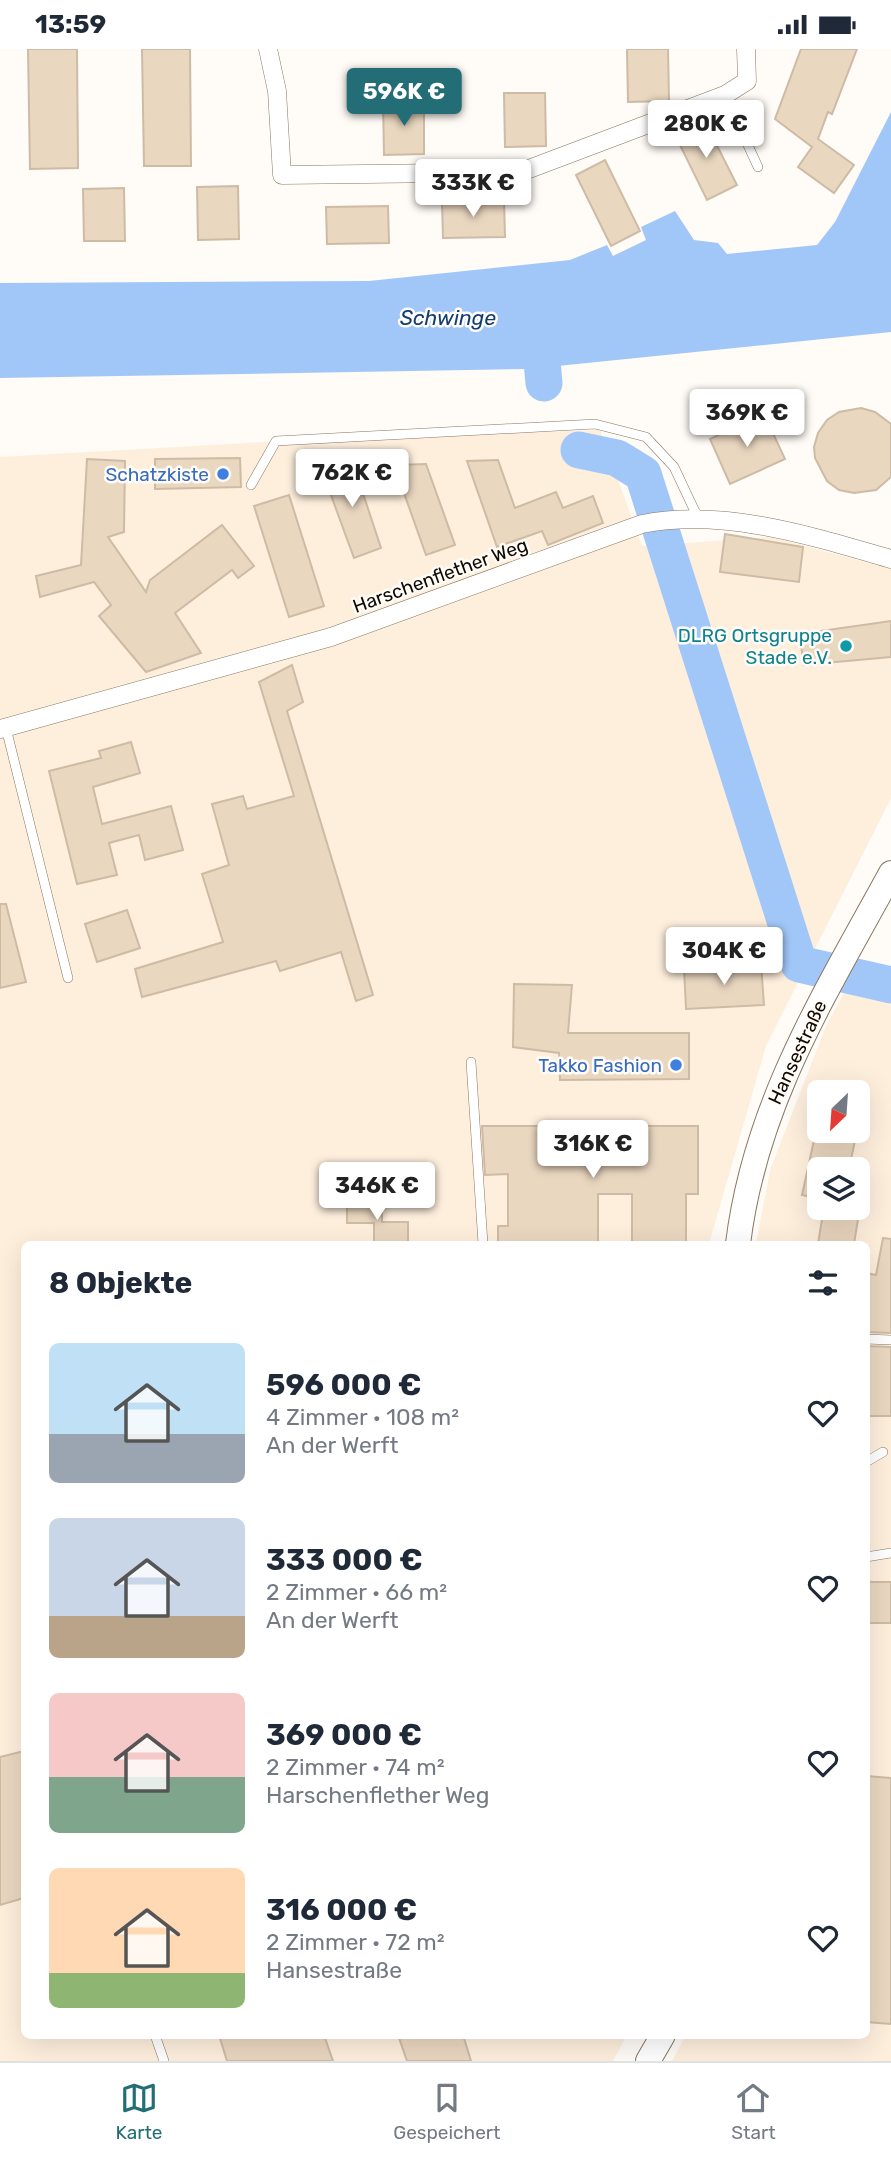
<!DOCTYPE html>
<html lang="de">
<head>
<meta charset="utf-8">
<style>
  body { margin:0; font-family:Rubik,sans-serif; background:#f2f2f3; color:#1f2937; height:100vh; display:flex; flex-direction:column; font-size:26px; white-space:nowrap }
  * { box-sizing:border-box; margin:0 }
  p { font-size:23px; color:#747a83 }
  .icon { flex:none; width:38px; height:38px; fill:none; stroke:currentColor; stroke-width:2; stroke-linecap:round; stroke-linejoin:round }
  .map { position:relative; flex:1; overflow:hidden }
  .drawer { position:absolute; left:21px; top:1192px; width:849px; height:798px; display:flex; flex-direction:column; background:#fff; border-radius:10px; box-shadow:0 7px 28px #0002 }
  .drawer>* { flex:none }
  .needle { width:46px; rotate:205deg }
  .tools { position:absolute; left:807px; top:1031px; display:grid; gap:14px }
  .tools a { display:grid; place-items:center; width:63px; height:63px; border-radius:10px; background:#fff; box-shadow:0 7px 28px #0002; font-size:35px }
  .price { position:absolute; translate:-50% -60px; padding:0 16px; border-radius:7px; background:#fff; color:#222; font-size:23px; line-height:46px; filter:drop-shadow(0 2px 4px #0008) }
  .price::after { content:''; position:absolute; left:50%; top:42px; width:21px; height:16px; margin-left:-10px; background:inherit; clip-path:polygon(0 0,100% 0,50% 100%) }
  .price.active { background:#236d76; color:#fff }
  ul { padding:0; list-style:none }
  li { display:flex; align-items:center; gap:21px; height:175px; padding:0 28px }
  li span { display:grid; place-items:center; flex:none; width:196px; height:140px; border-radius:10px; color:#555 }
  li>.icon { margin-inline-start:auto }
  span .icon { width:84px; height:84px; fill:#fffc; stroke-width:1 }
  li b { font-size:30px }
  h2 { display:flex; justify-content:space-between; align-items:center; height:84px; padding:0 28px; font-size:30px }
  .status { display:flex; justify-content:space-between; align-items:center; height:49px; padding:0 35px; background:#fff; direction:ltr }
  .status svg { height:19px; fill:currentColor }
  .menu { display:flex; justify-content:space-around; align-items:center; height:98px; border-top:2px solid #e0e1e3; background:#fff; font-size:19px; color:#747a83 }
  .menu a { display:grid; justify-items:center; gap:4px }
  .menu .active { color:#236d76 }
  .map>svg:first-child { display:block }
  .built { fill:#feefdd; fill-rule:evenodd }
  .water { fill:#a1c7f9 }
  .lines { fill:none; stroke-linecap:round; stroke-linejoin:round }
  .river { stroke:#a1c7f9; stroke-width:37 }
  .building { fill:#ead7c0; stroke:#cebba5; stroke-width:2 }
  .service-casing { stroke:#887762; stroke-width:10 }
  .minor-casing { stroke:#887762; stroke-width:19 }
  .secondary-casing { stroke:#887762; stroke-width:26 }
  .service { stroke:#fff; stroke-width:9 }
  .minor { stroke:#fff; stroke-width:18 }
  .secondary { stroke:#fff; stroke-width:24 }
  .shop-dot { fill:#3f7fe0; stroke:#fffbf6; stroke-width:2.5 }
  .culture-dot { fill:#0f9aa8; stroke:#fffbf6; stroke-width:2.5 }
  .labels { text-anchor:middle; stroke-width:5; stroke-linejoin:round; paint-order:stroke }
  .shop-label { font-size:19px; fill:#366cbe; stroke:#fffbf6; text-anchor:end }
  .street-label { font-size:19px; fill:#100a04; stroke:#fffbf6 }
  .culture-label { font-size:19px; fill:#0d838f; stroke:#fffbf6; text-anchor:end }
  .water-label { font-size:21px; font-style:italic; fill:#0f3e74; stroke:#fffbf6 }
</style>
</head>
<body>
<div class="status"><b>13:59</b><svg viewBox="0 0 49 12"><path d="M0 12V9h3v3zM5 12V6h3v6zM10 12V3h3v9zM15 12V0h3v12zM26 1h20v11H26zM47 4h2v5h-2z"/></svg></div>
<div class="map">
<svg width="891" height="2012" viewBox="0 0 891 2012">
  <rect width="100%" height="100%" fill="#fffbf6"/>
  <g class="built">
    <polygon points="600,381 642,497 772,488 891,520 891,749 766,997 709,1195 24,1195 24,1986 627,1986 613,2012 0,2012 0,408 281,392"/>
    <path d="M 844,944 L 891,954 L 891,2012 L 672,2012 L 686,1986 L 866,1986 L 866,1195 L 756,1195 L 770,1121 L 826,977 ZM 819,1043 L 858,1043 L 858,1082 L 819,1082 ZM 819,1120 L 858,1120 L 858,1158 L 819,1158 Z"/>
  </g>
  <polygon class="water" points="891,63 891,283 528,320 0,329 0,234 369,232 570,211 607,196 613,207 646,191 641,178 675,162 694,191 718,194 727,205 817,196 835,173"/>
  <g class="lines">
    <g class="river">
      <polyline points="538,270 544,334"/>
      <polyline points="579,401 617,409 643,425 799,915 891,936"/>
    </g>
  </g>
  <g class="building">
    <polygon points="28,0 77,0 78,119 30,120"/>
    <polygon points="142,0 190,0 191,117 144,117"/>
    <polygon points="627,0 668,0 669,52 628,53"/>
    <polygon points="801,0 857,0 832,65 828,63 818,90 854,116 834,144 798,118 812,98 775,70"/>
    <polygon points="504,44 545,44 546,97 505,98"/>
    <polygon points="424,52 424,105 384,106 383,53"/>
    <polygon points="704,71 737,136 707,151 675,86"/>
    <polygon points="605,111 640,182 611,197 576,126"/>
    <polygon points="238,137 239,190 198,191 197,138"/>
    <polygon points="124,139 125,192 84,192 83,140"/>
    <polygon points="504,151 505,188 443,189 442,152"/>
    <polygon points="388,157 389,194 327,195 326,158"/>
    <polygon points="861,359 875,363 891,375 891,428 876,441 854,444 839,441 827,432 815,409 814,398 818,384 827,371 839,363"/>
    <polygon points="764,365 785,410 730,435 710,390"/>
    <polygon points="240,409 241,438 155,440 155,410"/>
    <polygon points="87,410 125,412 124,483 108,488 146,543 150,531 222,476 254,517 238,529 232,521 175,564 201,604 146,623 99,567 111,556 94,533 40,548 36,527 81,516"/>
    <polygon points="498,411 515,459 556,443 563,459 593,447 603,474 548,496 542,482 497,498 467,412"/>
    <polygon points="426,415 455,496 426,506 394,416"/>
    <polygon points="354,417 381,499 354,509 321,419"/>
    <polygon points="289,446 324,557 289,568 254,457"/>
    <polygon points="725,485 803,498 799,533 720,523"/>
    <polygon points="891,572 891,608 804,616 799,585"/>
    <polygon points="292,616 303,653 287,662 373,946 356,952 341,903 280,922 276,912 142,948 135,920 223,893 202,825 229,816 212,755 243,747 247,760 294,747 259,633"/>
    <polygon points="131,693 140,724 93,738 102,775 171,757 183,801 145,811 139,786 109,794 117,826 77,835 49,722 101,709 99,702"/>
    <polygon points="0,855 6,855 26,933 0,939"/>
    <polygon points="127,861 140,899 97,913 85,875"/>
    <polygon points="761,915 764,956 686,960 684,919"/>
    <polygon points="514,935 572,936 568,984 689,984 689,1030 560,1031 559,1004 513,998"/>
    <polygon points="482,1077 698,1077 698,1145 686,1145 686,1195 632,1195 632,1145 598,1145 598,1195 498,1195 498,1177 508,1177 508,1125 485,1126"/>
    <polygon points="816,1082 857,1082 849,1120 819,1120 819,1150 802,1146"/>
    <polygon points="382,1150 382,1173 408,1173 408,1195 374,1195 374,1174 347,1174 347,1151"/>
    <polygon points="824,1158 860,1158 854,1195 818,1195"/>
    <polygon points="883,1189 891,1190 891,1284 866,1283 866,1224 876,1226"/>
    <polygon points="866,1297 891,1298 891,1367 866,1367"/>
    <rect x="866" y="1533" width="25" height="41"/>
    <polygon points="24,1702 24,1849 0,1856 0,1708"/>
    <polygon points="866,1727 891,1729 891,1975 866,1973"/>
    <polygon points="219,1986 324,1986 333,2012 227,2012"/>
    <polygon points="398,1986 463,1986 471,2012 407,2012"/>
  </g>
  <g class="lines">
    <defs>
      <g id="service">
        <polyline points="725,46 758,118"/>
        <polyline points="251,436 276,392 595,375 646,388 674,418 699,471"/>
        <polyline points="6,679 68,929"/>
        <polyline points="471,1013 483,1195"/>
        <polyline points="866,1290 891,1291"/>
        <polyline points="866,1413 883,1403"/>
        <polyline points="866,1508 891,1504"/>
        <polyline points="155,1986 164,2012"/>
      </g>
      <g id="minor">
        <polyline points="268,0 277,42 282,126 521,123 725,46 747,32 746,0"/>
        <path d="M 0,680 L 331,588 L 642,475 C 725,459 811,487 891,510"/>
      </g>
      <g id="secondary">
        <path d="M 738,1195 C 755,1055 825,945 891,824"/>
        <polyline points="648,2012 663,1986"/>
      </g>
    </defs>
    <use href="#service" class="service-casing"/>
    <use href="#minor" class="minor-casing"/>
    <use href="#secondary" class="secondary-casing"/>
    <use href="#service" class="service"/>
    <use href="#minor" class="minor"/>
    <use href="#secondary" class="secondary"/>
  </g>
  <g class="shop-dot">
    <circle cx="223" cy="425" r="7"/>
    <circle cx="676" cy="1016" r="7"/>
  </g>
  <circle class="culture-dot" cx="846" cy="597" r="7"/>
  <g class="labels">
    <g class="shop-label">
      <text x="209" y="432">Schatzkiste</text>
      <text x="662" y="1023">Takko Fashion</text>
    </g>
    <g class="street-label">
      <text transform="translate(440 526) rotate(-20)" y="7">Harschenflether Weg</text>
      <text transform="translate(797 1003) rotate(-65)" y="7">Hansestraße</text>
    </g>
    <g class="culture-label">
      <text x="832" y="593">DLRG Ortsgruppe<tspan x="832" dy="22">Stade e.V.</tspan></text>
    </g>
    <g class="water-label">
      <text x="448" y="276">Schwinge</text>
    </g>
  </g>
</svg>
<div class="tools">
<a><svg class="needle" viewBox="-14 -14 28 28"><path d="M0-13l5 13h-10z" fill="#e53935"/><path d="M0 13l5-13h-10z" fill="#747a83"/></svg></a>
<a><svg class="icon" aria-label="layers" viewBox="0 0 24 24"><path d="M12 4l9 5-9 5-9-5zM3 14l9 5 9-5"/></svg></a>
</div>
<b class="price active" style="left:404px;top:79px">596K €</b>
<b class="price" style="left:706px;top:111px">280K €</b>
<b class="price" style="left:473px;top:170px">333K €</b>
<b class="price" style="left:747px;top:400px">369K €</b>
<b class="price" style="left:352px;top:460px">762K €</b>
<b class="price" style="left:724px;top:938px">304K €</b>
<b class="price" style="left:593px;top:1131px">316K €</b>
<b class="price" style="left:377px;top:1173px">346K €</b>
<section class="drawer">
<h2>8 Objekte<svg class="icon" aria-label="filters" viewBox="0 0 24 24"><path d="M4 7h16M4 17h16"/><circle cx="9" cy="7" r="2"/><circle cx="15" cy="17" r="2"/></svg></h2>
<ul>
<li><span style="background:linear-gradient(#bfe0f5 65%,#9aa5b1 0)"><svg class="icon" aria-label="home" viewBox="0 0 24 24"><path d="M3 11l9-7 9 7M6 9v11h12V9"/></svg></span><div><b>596 000 €</b><p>4 Zimmer · 108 m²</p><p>An der Werft</p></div><svg class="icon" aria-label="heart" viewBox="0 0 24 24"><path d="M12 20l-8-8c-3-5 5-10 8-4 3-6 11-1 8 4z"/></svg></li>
<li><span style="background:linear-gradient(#c9d6e8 70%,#b9a48a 0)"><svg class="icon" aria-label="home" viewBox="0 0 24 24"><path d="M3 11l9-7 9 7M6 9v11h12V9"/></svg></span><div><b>333 000 €</b><p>2 Zimmer · 66 m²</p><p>An der Werft</p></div><svg class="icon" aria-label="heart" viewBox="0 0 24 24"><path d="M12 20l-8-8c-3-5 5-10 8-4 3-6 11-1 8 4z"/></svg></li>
<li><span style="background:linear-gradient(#f6c9c9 60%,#7fa58c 0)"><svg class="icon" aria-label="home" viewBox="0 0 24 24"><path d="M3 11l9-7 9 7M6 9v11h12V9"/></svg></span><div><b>369 000 €</b><p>2 Zimmer · 74 m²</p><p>Harschenflether Weg</p></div><svg class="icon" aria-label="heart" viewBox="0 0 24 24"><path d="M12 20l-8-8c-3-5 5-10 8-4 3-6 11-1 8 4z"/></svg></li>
<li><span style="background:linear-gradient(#ffd9b3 75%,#8fb573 0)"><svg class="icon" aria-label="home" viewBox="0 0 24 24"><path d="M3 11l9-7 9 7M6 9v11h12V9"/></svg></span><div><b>316 000 €</b><p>2 Zimmer · 72 m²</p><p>Hansestraße</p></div><svg class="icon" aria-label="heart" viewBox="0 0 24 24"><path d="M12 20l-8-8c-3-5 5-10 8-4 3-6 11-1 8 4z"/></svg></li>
</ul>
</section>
</div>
<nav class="menu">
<a class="active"><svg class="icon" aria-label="map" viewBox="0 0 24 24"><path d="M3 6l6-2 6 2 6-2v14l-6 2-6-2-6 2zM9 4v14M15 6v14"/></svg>Karte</a>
<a><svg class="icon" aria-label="saved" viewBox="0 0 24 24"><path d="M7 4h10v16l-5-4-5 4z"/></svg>Gespeichert</a>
<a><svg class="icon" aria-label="home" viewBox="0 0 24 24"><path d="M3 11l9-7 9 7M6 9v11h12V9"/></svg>Start</a>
</nav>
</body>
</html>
